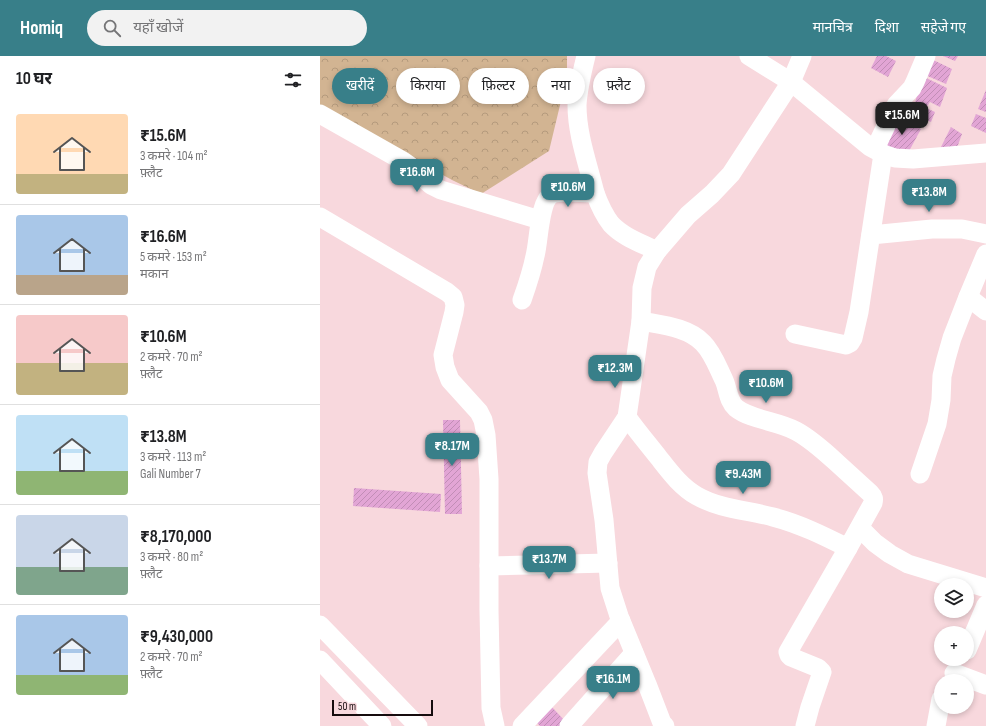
<!DOCTYPE html>
<html lang="hi">
<head>
<meta charset="utf-8">
<style>
  body { margin:0; font-family:"Sofia Sans Condensed","Noto Sans Devanagari",sans-serif; background:#f2f2f2; color:#202124; height:100vh; display:flex; flex-direction:column; font-size:15px; white-space:nowrap }
  * { box-sizing:border-box; margin:0 }
  p { font-size:13px; color:#757577 }
  .icon { flex:none; width:22px; height:22px; fill:none; stroke:currentColor; stroke-width:2; stroke-linecap:round; stroke-linejoin:round }
  .map { position:relative; flex:1; overflow:hidden }
  .sheet { display:flex; flex-direction:column; background:#fff; width:320px }
  .sheet>* { flex:none }
  .top-card { position:absolute; left:12px; top:12px; width:380px; height:36px; display:flex; gap:8px }
  .tools { position:absolute; left:614px; top:522px; display:grid; gap:8px }
  .tools a { display:grid; place-items:center; width:40px; height:40px; border-radius:50%; background:#fff; box-shadow:0 2px 6px #0003; font-size:20px }
  .scale { position:absolute; left:12px; bottom:10px; width:101px; box-sizing:border-box; padding-left:4px; border:2px solid #160c0e; border-top:0; font-size:11px; line-height:14px; white-space:nowrap; color:#160c0e; -webkit-text-stroke:3px #f8d8dd; paint-order:stroke }
  .price { position:absolute; translate:-50% -34px; padding:0 9px; border-radius:8px; background:#387f89; color:#fff; font-size:13px; line-height:26px; filter:drop-shadow(0 1px 2px #0008) }
  .price::after { content:''; position:absolute; left:50%; top:24px; width:12px; height:9px; margin-left:-6px; background:inherit; clip-path:polygon(0 0,100% 0,50% 100%) }
  .price.active { background:#222; color:#fff }
  ul { padding:0; list-style:none }
  li { display:flex; align-items:center; gap:12px; height:100px; padding:0 16px }
  li+li { border-top:1px solid #e0e0e0 }
  li span { display:grid; place-items:center; flex:none; width:112px; height:80px; border-radius:4px; color:#555 }
  li>.icon { margin-inline-start:auto }
  span .icon { width:48px; height:48px; fill:#fffc; stroke-width:1 }
  li b { font-size:17px }
  h2 { display:flex; justify-content:space-between; align-items:center; height:48px; padding:0 16px; font-size:17px }
  .chip { padding:0 14px; border-radius:18px; background:#fff; box-shadow:0 2px 6px #0003; font-size:14px; line-height:36px }
  .chip.active { background:#387f89; color:#fff }
  header { display:flex; align-items:center; gap:24px; box-sizing:border-box; height:56px; padding:0 20px; background:#387f89; color:#fff }
  header strong { font-size:19px }
  nav { display:flex; gap:22px; margin-inline-start:auto; font-size:14px }
  .search { width:280px; height:36px; background:#f2f2f2; display:flex; align-items:center; gap:10px; box-sizing:border-box; padding:0 14px; border-radius:22px; color:#757577; font-size:15px }
  main { display:flex; flex:1; min-height:0 }
  .map>svg:first-child { display:block }
  .park { fill:url(#park-crowns) }
  .building { fill:url(#building-hatch) }
  .lines { fill:none; stroke-linecap:round; stroke-linejoin:round }
  .minor { stroke:#fff; stroke-width:19 }
</style>
</head>
<body>
<header>
<strong>Homiq</strong>
<div class="search"><svg class="icon" aria-label="search" viewBox="0 0 24 24"><circle cx="10" cy="10" r="6"/><path d="M15 15l6 6"/></svg>यहाँ खोजें</div>
<nav><a>मानचित्र</a><a>दिशा</a><a>सहेजे गए</a></nav>
</header>
<main>
<section class="sheet">
<h2>10 घर<svg class="icon" aria-label="filters" viewBox="0 0 24 24"><path d="M4 7h16M4 17h16"/><circle cx="9" cy="7" r="2"/><circle cx="15" cy="17" r="2"/></svg></h2>
<ul>
<li><span style="background:linear-gradient(#ffd9b3 75%,#c2b280 0)"><svg class="icon" aria-label="home" viewBox="0 0 24 24"><path d="M3 11l9-7 9 7M6 9v11h12V9"/></svg></span><div><b>₹15.6M</b><p>3 कमरे · 104 m²</p><p>फ़्लैट</p></div></li>
<li><span style="background:linear-gradient(#a9c7e8 75%,#b9a48a 0)"><svg class="icon" aria-label="home" viewBox="0 0 24 24"><path d="M3 11l9-7 9 7M6 9v11h12V9"/></svg></span><div><b>₹16.6M</b><p>5 कमरे · 153 m²</p><p>मकान</p></div></li>
<li><span style="background:linear-gradient(#f6c9c9 60%,#c2b280 0)"><svg class="icon" aria-label="home" viewBox="0 0 24 24"><path d="M3 11l9-7 9 7M6 9v11h12V9"/></svg></span><div><b>₹10.6M</b><p>2 कमरे · 70 m²</p><p>फ़्लैट</p></div></li>
<li><span style="background:linear-gradient(#bfe0f5 70%,#8fb573 0)"><svg class="icon" aria-label="home" viewBox="0 0 24 24"><path d="M3 11l9-7 9 7M6 9v11h12V9"/></svg></span><div><b>₹13.8M</b><p>3 कमरे · 113 m²</p><p>Gali Number 7</p></div></li>
<li><span style="background:linear-gradient(#c9d6e8 65%,#7fa58c 0)"><svg class="icon" aria-label="home" viewBox="0 0 24 24"><path d="M3 11l9-7 9 7M6 9v11h12V9"/></svg></span><div><b>₹8,170,000</b><p>3 कमरे · 80 m²</p><p>फ़्लैट</p></div></li>
<li><span style="background:linear-gradient(#a9c7e8 75%,#8fb573 0)"><svg class="icon" aria-label="home" viewBox="0 0 24 24"><path d="M3 11l9-7 9 7M6 9v11h12V9"/></svg></span><div><b>₹9,430,000</b><p>2 कमरे · 70 m²</p><p>फ़्लैट</p></div></li>
</ul>
</section>
<div class="map">
<svg width="666" height="670" viewBox="0 0 666 670">
  <defs>
    <pattern id="park-crowns" width="20" height="18" patternUnits="userSpaceOnUse"><rect width="20" height="18" fill="#d2b492"/><path d="M2 6a3 3 0 1 1 6 0M12 15a3 3 0 1 1 6 0" fill="none" stroke="#b49a7d"/></pattern>
    <pattern id="building-hatch" width="6" height="6" patternUnits="userSpaceOnUse"><rect width="6" height="6" fill="#e2a5d5"/><path d="M-1 1l2-2M0 6l6-6M5 7l2-2" fill="none" stroke="#c18db6"/></pattern>
  </defs>
  <rect width="100%" height="100%" fill="#f8d8dd"/>
  <polygon class="park" points="0,0 247,0 247,20 229,95 161,138 132,124 4,53 0,55"/>
  <g class="building">
    <polygon points="557,0 566,0 576,5 568,21 551,12"/>
    <polygon points="623,0 638,0 635,5"/>
    <polygon points="609,2 632,13 626,28 603,18"/>
    <polygon points="602,20 627,32 620,51 610,46 606,52 615,56 611,66 583,55 589,45 595,47"/>
    <polygon points="666,34 666,56 658,53"/>
    <polygon points="656,58 666,62 666,77 651,70"/>
    <polygon points="574,63 601,73 588,97 564,90"/>
    <polygon points="631,71 642,78 635,97 620,93"/>
    <polygon points="123,364 140,364 142,458 125,458"/>
    <polygon points="34,432 121,438 120,456 33,450"/>
    <polygon points="229,648 246,666 242,670 220,670 213,663"/>
  </g>
  <g class="lines">
    <g class="minor">
      <path d="M 266,0 C 262,16 258,33 257,49 C 257,79 268,108 275,137"/>
      <polyline points="429,0 471,26 550,91 563,98 575,102 593,103 666,97"/>
      <polyline points="0,58 83,105 93,112 102,121 111,129 121,134 220,164"/>
      <polyline points="555,93 576,49 592,32 595,26 606,0"/>
      <polyline points="0,161 127,236 133,241 135,249 134,256 123,299 125,311 130,324 159,356 163,364 166,379 169,423 169,554 171,652 175,670"/>
      <polyline points="551,179 612,173 642,173 666,178"/>
      <polyline points="648,241 666,255"/>
      <path d="M 202,244 C 207,230 212,215 215,200 C 219,186 219,145 232,138 C 239,135 266,137 275,137 C 279,148 284,159 291,168 C 303,181 321,187 337,195"/>
      <polyline points="475,278 526,289 530,287 533,282 539,256 563,98"/>
      <path d="M 307,361 C 317,375 328,388 339,402 C 350,416 361,431 377,440 C 400,453 427,454 453,461 C 480,468 504,480 528,492 L 553,447 C 554,443 554,441 550,437 C 539,427 528,417 516,406 C 504,395 491,383 476,375 C 458,365 431,364 416,352 C 408,345 408,333 404,324 C 398,312 393,297 383,287 C 368,271 341,269 321,265"/>
      <polyline points="600,418 617,368 621,344 622,320 626,303 632,282 648,241 666,198"/>
      <polyline points="540,472 555,487 570,498 588,508 666,532"/>
      <polyline points="169,510 288,507"/>
      <polyline points="0,569 98,670"/>
      <polyline points="647,594 666,549"/>
      <polyline points="0,604 62,670"/>
      <polyline points="634,617 666,629"/>
      <polyline points="202,670 301,565"/>
      <polyline points="249,670 314,597"/>
      <polyline points="345,670 342,667 327,628 299,560 290,532 284,464 277,417 278,406 283,397 307,361 321,265 322,232 327,211 337,195 368,159 392,138 411,118 471,26 482,0"/>
      <polyline points="485,670 490,651 502,616 498,612 471,601 469,599 468,596 528,492"/>
      <polyline points="616,670 621,643"/>
    </g>
  </g>
</svg>
<div class="tools">
<a><svg class="icon" aria-label="layers" viewBox="0 0 24 24"><path d="M12 4l9 5-9 5-9-5zM3 14l9 5 9-5"/></svg></a>
<a>+</a>
<a>−</a>
</div>
<div class="scale">50 m</div>
<b class="price active" style="left:582px;top:80px">₹15.6M</b>
<b class="price" style="left:97px;top:137px">₹16.6M</b>
<b class="price" style="left:248px;top:152px">₹10.6M</b>
<b class="price" style="left:609px;top:157px">₹13.8M</b>
<b class="price" style="left:295px;top:333px">₹12.3M</b>
<b class="price" style="left:446px;top:348px">₹10.6M</b>
<b class="price" style="left:132px;top:411px">₹8.17M</b>
<b class="price" style="left:423px;top:439px">₹9.43M</b>
<b class="price" style="left:229px;top:524px">₹13.7M</b>
<b class="price" style="left:293px;top:644px">₹16.1M</b>
<div class="top-card">
<a class="chip active">खरीदें</a>
<a class="chip">किराया</a>
<a class="chip">फ़िल्टर</a>
<a class="chip">नया</a>
<a class="chip">फ़्लैट</a>
</div>
</div>
</main>
</body>
</html>
